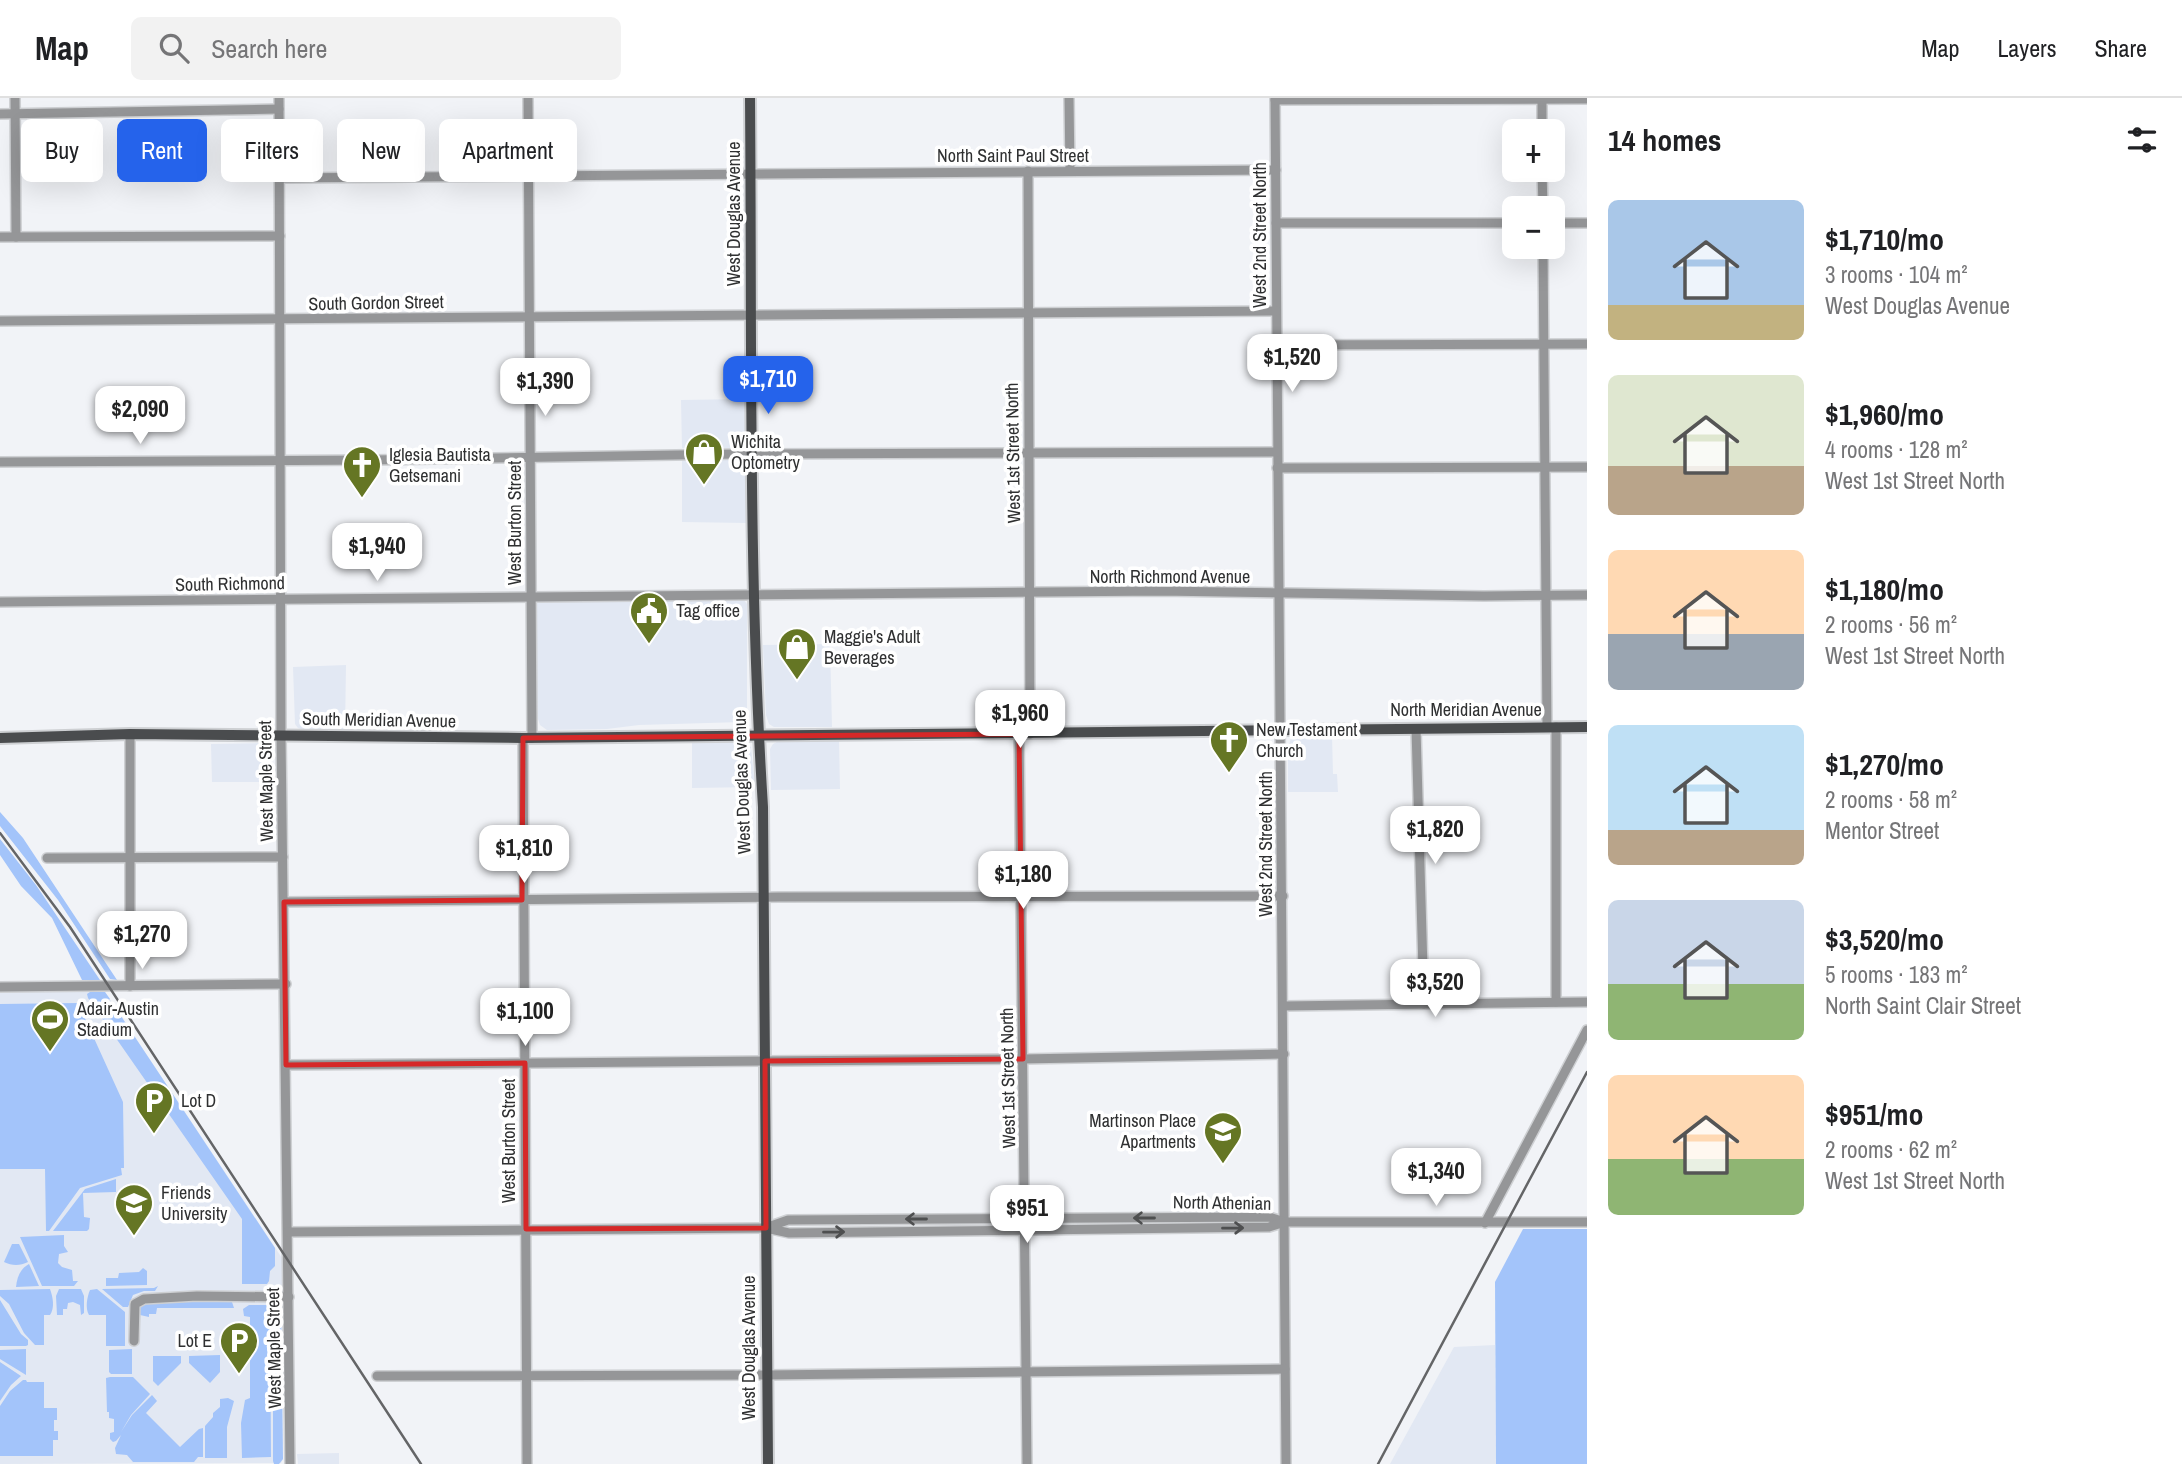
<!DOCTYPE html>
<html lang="en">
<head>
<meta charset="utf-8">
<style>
  body { margin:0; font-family:"Archivo Narrow",sans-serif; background:#f2f2f2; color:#202124; height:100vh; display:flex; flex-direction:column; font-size:26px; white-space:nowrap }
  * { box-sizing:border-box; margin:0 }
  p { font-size:23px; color:#757577 }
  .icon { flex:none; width:38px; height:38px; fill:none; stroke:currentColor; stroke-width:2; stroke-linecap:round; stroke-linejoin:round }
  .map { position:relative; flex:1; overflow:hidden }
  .side { display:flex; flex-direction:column; background:#fff; width:595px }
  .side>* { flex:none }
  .hud { position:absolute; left:21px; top:21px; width:665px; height:63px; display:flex; gap:14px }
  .controls { position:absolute; left:1502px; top:21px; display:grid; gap:14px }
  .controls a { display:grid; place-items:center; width:63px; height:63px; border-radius:10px; background:#fff; box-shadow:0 7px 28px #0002; font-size:35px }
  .price { position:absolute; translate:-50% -60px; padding:0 16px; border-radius:14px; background:#fff; color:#222; font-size:23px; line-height:46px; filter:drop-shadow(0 2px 4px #0008) }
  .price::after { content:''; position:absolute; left:50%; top:42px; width:21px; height:16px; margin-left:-10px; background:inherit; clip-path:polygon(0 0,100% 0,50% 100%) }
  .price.active { background:#2563eb; color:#fff }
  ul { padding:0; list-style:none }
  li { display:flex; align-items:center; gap:21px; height:175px; padding:0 21px }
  li span { display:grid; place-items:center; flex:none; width:196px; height:140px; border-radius:10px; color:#555 }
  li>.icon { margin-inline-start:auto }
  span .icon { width:84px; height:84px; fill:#fffc; stroke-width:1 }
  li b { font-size:30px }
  h2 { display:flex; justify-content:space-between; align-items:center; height:84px; padding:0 21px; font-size:30px }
  .tag { padding:0 24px; border-radius:10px; background:#fff; box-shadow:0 7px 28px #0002; font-size:24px; line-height:63px }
  .tag.active { background:#2563eb; color:#fff }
  header { display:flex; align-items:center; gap:42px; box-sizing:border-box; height:98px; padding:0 35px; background:#fff; border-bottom:2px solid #e0e0e0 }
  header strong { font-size:33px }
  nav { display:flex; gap:38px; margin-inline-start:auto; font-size:24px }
  .search { width:490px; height:63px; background:#f2f2f2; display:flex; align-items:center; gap:18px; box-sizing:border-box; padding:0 24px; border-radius:10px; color:#757577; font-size:26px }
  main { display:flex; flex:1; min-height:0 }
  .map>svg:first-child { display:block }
  .built { fill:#e2e8f3 }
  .green { fill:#a3c4fa }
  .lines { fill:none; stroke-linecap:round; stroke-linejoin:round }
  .minor-casing { stroke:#ced0d3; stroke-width:12 }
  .major-casing { stroke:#ced0d3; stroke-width:14 }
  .minor { stroke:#959698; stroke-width:9 }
  .major { stroke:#4a4c4e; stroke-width:10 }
  .rail { stroke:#646567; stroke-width:2.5 }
  .oneway { stroke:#4e4f50 }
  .marked { fill:none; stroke:#d62828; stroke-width:5; stroke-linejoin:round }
  .labels { text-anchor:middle; stroke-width:7; stroke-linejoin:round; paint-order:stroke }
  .street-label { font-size:18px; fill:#2f3031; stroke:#fff }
  .poi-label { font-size:18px; fill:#2f3031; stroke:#fff; text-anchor:start }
</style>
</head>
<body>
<header>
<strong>Map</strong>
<div class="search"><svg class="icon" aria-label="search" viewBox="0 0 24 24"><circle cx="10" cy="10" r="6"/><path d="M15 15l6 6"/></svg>Search here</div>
<nav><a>Map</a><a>Layers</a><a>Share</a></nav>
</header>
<main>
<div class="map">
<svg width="1587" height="1366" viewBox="0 0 1587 1366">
  <rect width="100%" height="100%" fill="#f1f3f7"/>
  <g class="built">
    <polygon points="746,301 746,347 745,350 682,350 681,302"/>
    <polygon points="742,361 746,365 747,425 682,424 682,362"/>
    <polygon points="742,500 747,506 747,615 746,621 742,624 639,627 607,631 547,632 540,627 537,618 536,506 538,503"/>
    <polygon points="830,546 832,629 774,629 769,626 766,617 763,547"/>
    <polygon points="346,567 345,631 342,633 307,633 298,630 295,626 293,569"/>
    <polygon points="1295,638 1332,638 1333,676 1337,676 1338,694 1288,694 1288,651 1291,640"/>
    <polygon points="839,642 840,691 771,692 770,651 773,646 779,643"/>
    <polygon points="692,644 742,644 748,646 751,649 755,689 692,690"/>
    <polygon points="267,645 272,651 272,684 212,684 211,646"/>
    <polygon points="0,894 105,894 282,1160 283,1361 281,1365 0,1366"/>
    <polygon points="1495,1247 1496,1366 1390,1366 1454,1249"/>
    <polygon points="339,1355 339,1366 298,1366 297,1356"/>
  </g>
  <g class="green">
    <polygon points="0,714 23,740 117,882 110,881 58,802 0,728"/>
    <polygon points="0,741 36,787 100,882 82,882 52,820 21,788 0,757"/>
    <polygon points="90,894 105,894 110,901 105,904 106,910 110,912 115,909 275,1150 275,1168 270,1173 269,1183 267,1186 242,1186 242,1121 88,900 87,896"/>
    <polygon points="78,905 123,1004 124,1070 121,1070 122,1077 80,1090 49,1133 46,1133 45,1071 0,1071 0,906"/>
    <polygon points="116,1081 116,1094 83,1095 84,1119 90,1120 89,1131 87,1133 53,1133 85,1091"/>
    <polygon points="1523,1131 1587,1131 1587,1366 1496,1366 1495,1184"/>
    <polygon points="64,1137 64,1148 68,1154 59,1156 58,1165 62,1169 72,1172 73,1183 78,1183 74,1188 42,1188 20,1139"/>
    <path d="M 12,1146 L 19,1146 L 28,1164 C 20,1168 12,1168 4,1164 Z"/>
    <path d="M 29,1166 L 39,1188 L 16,1189 C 17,1179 20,1171 29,1166 Z"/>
    <polygon points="143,1170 147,1173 147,1187 106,1188 106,1180 118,1180 119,1175 139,1174"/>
    <polygon points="158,1188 155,1193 144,1193 133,1197 128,1209 123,1209 102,1191 154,1190"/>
    <path d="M 50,1191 C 53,1199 55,1210 50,1217 L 44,1217 L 44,1247 L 35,1247 L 24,1235 L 9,1206 L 0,1198 L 0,1192 Z"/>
    <polygon points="59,1191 81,1191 84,1198 84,1215 81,1217 80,1207 73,1204 68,1205 67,1211 63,1211 63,1217 57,1217 56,1198"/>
    <path d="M 97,1191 L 125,1214 L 125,1248 L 106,1248 L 106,1217 L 89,1217 C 85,1210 87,1199 90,1192 Z"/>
    <polygon points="0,1202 21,1236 28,1242 28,1247 26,1248 0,1248"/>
    <polygon points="144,1204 232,1204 234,1210 157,1210 156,1216 149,1216 149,1219 140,1217 139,1209"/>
    <polygon points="249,1207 270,1207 271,1359 242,1360 241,1325 245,1302 250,1300 250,1219 244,1218 243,1211"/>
    <polygon points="273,1207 280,1208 281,1211 283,1361 279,1366 274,1366 273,1363"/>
    <polygon points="26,1251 26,1277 0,1261 0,1252"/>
    <polygon points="132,1251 132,1276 111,1276 109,1274 109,1252"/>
    <polygon points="220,1257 220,1274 210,1285 189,1265 189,1258"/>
    <polygon points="153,1258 181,1258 181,1265 158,1288 153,1283"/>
    <polygon points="0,1264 21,1278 11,1287 0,1303"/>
    <polygon points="110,1279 133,1279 150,1296 131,1317 121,1334 132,1317 152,1297 157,1303 146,1315 180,1349 199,1331 203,1330 203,1359 198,1359 194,1364 133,1364 127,1357 116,1356 115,1350 121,1337 116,1343 113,1344 110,1341 110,1335 114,1334 114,1321 109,1320 109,1314 107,1314 106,1280"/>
    <polygon points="23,1282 26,1282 27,1284 44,1284 44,1310 57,1310 57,1322 54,1322 54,1333 58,1333 58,1342 53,1342 53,1358 0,1358 0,1308 10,1293"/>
    <polygon points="220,1301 228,1300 234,1303 227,1329 227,1360 205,1360 205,1328 213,1319 213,1315 220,1309"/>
  </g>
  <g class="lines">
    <defs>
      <g id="minor">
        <polyline points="15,0 16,139"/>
        <polyline points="279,0 281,638 290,1366"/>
        <polyline points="528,0 532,640"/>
        <polyline points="1069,0 1070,73"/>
        <polyline points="1275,0 1286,1366"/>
        <polyline points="1542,0 1542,33"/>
        <polyline points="1275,2 1587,1"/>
        <polyline points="0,16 279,11"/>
        <polyline points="1542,72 1543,110"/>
        <polyline points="1028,73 1030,636"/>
        <polyline points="279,80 1276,72"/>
        <polyline points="1276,125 1514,125"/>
        <polyline points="1552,125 1587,125"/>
        <polyline points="0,139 280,138"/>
        <polyline points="1543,149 1547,629"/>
        <polyline points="0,223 1276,213"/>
        <polyline points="1277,247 1587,246"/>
        <polyline points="0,364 373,362 737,356 1277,354"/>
        <polyline points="1277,370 1587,369"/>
        <polyline points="0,504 1161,493 1484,498 1587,497"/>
        <polyline points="1556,629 1556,904"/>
        <polyline points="1416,631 1424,906"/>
        <polyline points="1019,636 1027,1366"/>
        <polyline points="523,640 527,1366"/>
        <polyline points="47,760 283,759"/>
        <polyline points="284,804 779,799 1283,798"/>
        <polyline points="130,888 130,636"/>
        <polyline points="0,889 286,886"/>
        <polyline points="1283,908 1587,904"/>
        <polyline points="286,967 1023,961 1284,956"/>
        <polyline points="1485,1125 1587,932"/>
        <polyline points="768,1129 788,1122 1269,1119 1285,1124 1587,1124"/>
        <polyline points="288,1134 766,1130 789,1135 1269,1129 1285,1124"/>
        <polyline points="134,1243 135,1206 144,1201 197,1198 289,1199"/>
        <polyline points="377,1278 767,1277 1285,1271"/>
      </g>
      <g id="major">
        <path d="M 750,0 C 752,236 748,474 763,709 L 768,1366"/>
        <polyline points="0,640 130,636 523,640 1587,629"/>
      </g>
    </defs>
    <use href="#minor" class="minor-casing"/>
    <use href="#major" class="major-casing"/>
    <use href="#minor" class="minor"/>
    <use href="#major" class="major"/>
    <g class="rail">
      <polyline points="0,735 70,829 421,1366"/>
      <polyline points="1378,1366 1587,974"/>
    </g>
  </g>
  <defs><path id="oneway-shaft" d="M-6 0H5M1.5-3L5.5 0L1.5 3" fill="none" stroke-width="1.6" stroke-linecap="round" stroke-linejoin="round" transform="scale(1.75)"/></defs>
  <g class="oneway">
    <use href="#oneway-shaft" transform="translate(1144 1120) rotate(180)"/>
    <use href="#oneway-shaft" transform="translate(916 1121) rotate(180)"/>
    <use href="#oneway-shaft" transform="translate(1233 1130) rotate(-1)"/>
    <use href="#oneway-shaft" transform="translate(834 1134) rotate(-1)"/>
  </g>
  <path class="marked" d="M 1019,636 L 1023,961 L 765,963 L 766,1130 L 526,1131 L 525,965 L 286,967 L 284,804 L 522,802 L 523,640 Z"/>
  <defs>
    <symbol id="shop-pin" viewBox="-11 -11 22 30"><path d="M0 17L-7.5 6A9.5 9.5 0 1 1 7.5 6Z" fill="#657624" stroke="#fff"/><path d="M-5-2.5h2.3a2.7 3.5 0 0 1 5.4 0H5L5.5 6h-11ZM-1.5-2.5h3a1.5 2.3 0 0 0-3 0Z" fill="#fff"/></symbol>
    <symbol id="church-pin" viewBox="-11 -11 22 30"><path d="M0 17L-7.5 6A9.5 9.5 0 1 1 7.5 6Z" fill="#657624" stroke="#fff"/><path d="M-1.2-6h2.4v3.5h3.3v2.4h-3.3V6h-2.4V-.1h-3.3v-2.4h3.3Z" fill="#fff"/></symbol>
    <symbol id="civic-pin" viewBox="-11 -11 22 30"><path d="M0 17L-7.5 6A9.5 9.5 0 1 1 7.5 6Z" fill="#657624" stroke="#fff"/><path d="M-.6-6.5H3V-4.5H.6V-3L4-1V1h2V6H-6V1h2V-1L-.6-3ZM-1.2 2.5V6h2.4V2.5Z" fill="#fff"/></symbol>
    <symbol id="stadium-pin" viewBox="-11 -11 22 30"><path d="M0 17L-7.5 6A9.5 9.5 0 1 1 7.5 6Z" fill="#657624" stroke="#fff"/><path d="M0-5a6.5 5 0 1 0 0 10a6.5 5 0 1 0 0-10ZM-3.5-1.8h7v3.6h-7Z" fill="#fff"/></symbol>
    <symbol id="parking-pin" viewBox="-11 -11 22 30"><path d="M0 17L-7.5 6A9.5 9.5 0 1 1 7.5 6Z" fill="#657624" stroke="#fff"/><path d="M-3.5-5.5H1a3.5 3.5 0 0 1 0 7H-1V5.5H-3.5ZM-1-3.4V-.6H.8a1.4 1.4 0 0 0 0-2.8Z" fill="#fff"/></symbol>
    <symbol id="school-pin" viewBox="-11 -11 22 30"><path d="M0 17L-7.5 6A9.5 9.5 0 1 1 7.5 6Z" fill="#657624" stroke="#fff"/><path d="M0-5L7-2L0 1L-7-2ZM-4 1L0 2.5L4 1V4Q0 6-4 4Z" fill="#fff"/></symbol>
    <symbol id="university-pin" viewBox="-11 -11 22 30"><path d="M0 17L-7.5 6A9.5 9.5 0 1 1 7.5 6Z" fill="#657624" stroke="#fff"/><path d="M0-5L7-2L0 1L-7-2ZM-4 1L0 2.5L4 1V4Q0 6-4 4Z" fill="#fff"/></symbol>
  </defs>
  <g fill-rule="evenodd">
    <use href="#shop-pin" x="682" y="332" width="44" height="60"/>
    <use href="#church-pin" x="340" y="345" width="44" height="60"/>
    <use href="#civic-pin" x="627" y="491" width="44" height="60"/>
    <use href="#shop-pin" x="775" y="527" width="44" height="60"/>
    <use href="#church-pin" x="1207" y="620" width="44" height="60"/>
    <use href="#stadium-pin" x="28" y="899" width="44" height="60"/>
    <use href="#parking-pin" x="132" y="981" width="44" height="60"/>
    <use href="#school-pin" x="1201" y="1011" width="44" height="60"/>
    <use href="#university-pin" x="112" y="1083" width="44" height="60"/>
    <use href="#parking-pin" x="217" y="1221" width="44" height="60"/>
  </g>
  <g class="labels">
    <g class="street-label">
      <text x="1013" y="64">North Saint Paul Street</text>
      <text transform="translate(734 116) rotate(-90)" y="6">West Douglas Avenue</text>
      <text transform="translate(1260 137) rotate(-90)" y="6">West 2nd Street North</text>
      <text transform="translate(376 205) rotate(-1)" y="6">South Gordon Street</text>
      <text transform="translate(1013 355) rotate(-91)" y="6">West 1st Street North</text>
      <text transform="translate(515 425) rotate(-90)" y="6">West Burton Street</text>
      <text x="1170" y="485">North Richmond Avenue</text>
      <text transform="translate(230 486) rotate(-1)" y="6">South Richmond</text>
      <text x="1466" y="618">North Meridian Avenue</text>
      <text transform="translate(379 622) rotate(1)" y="6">South Meridian Avenue</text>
      <text transform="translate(266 683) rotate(-91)" y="6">West Maple Street</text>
      <text transform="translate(742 684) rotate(-92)" y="6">West Douglas Avenue</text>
      <text transform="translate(1266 746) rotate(-90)" y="6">West 2nd Street North</text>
      <text transform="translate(1008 980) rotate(-91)" y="6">West 1st Street North</text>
      <text transform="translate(509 1043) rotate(-90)" y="6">West Burton Street</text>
      <text transform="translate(1222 1105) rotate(1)" y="6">North Athenian</text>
      <text transform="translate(274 1250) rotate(-91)" y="6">West Maple Street</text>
      <text transform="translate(749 1250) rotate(-90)" y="6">West Douglas Avenue</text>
    </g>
    <g class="poi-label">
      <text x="731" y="350">Wichita<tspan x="731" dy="21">Optometry</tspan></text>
      <text x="389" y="363">Iglesia Bautista<tspan x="389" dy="21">Getsemani</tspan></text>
      <text x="676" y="519">Tag office</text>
      <text x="824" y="545">Maggie's Adult<tspan x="824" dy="21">Beverages</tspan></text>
      <text x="1256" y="638">New Testament<tspan x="1256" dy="21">Church</tspan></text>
      <text x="77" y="917">Adair-Austin<tspan x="77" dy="21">Stadium</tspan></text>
      <text x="181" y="1009">Lot D</text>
      <text x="1196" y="1029" text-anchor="end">Martinson Place<tspan x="1196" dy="21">Apartments</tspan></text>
      <text x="161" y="1101">Friends<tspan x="161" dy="21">University</tspan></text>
      <text x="212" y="1249" text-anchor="end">Lot E</text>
    </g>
  </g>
</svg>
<div class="controls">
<a>+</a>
<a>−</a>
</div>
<b class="price" style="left:1292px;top:296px">$1,520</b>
<b class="price active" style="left:768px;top:318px">$1,710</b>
<b class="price" style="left:545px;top:320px">$1,390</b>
<b class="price" style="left:140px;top:348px">$2,090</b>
<b class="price" style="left:377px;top:485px">$1,940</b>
<b class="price" style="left:1020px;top:652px">$1,960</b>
<b class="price" style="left:1435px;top:768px">$1,820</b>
<b class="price" style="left:524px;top:787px">$1,810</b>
<b class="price" style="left:1023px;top:813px">$1,180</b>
<b class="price" style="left:142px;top:873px">$1,270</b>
<b class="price" style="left:1435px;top:921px">$3,520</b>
<b class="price" style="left:525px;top:950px">$1,100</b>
<b class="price" style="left:1436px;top:1110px">$1,340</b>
<b class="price" style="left:1027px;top:1147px">$951</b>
<div class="hud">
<a class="tag">Buy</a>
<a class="tag active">Rent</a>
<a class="tag">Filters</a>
<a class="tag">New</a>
<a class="tag">Apartment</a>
</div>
</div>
<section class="side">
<h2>14 homes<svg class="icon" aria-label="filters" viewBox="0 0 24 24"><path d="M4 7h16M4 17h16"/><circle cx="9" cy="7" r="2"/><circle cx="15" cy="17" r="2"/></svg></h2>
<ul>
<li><span style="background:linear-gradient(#a9c7e8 75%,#c2b280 0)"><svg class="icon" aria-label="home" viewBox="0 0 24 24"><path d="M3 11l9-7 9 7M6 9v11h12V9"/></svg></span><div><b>$1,710/mo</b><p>3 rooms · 104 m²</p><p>West Douglas Avenue</p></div></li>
<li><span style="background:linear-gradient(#dfe7d0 65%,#b9a48a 0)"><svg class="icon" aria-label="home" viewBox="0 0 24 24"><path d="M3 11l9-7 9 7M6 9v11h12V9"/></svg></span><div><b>$1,960/mo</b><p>4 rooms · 128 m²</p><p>West 1st Street North</p></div></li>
<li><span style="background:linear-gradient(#ffd9b3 60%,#9aa5b1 0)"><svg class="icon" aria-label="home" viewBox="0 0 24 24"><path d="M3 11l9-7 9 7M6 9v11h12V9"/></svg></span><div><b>$1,180/mo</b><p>2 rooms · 56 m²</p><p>West 1st Street North</p></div></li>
<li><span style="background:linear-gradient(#bfe0f5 75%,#b9a48a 0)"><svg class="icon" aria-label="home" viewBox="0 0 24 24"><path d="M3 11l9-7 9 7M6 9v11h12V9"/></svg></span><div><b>$1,270/mo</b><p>2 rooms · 58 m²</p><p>Mentor Street</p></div></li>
<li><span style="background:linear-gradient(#c9d6e8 60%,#8fb573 0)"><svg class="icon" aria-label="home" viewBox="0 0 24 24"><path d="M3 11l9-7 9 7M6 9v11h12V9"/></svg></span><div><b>$3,520/mo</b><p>5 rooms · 183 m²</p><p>North Saint Clair Street</p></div></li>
<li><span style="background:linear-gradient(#ffd9b3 60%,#8fb573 0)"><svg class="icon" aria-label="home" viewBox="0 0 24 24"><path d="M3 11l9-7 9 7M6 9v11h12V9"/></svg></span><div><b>$951/mo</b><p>2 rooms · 62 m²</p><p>West 1st Street North</p></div></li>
</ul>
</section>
</main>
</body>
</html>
